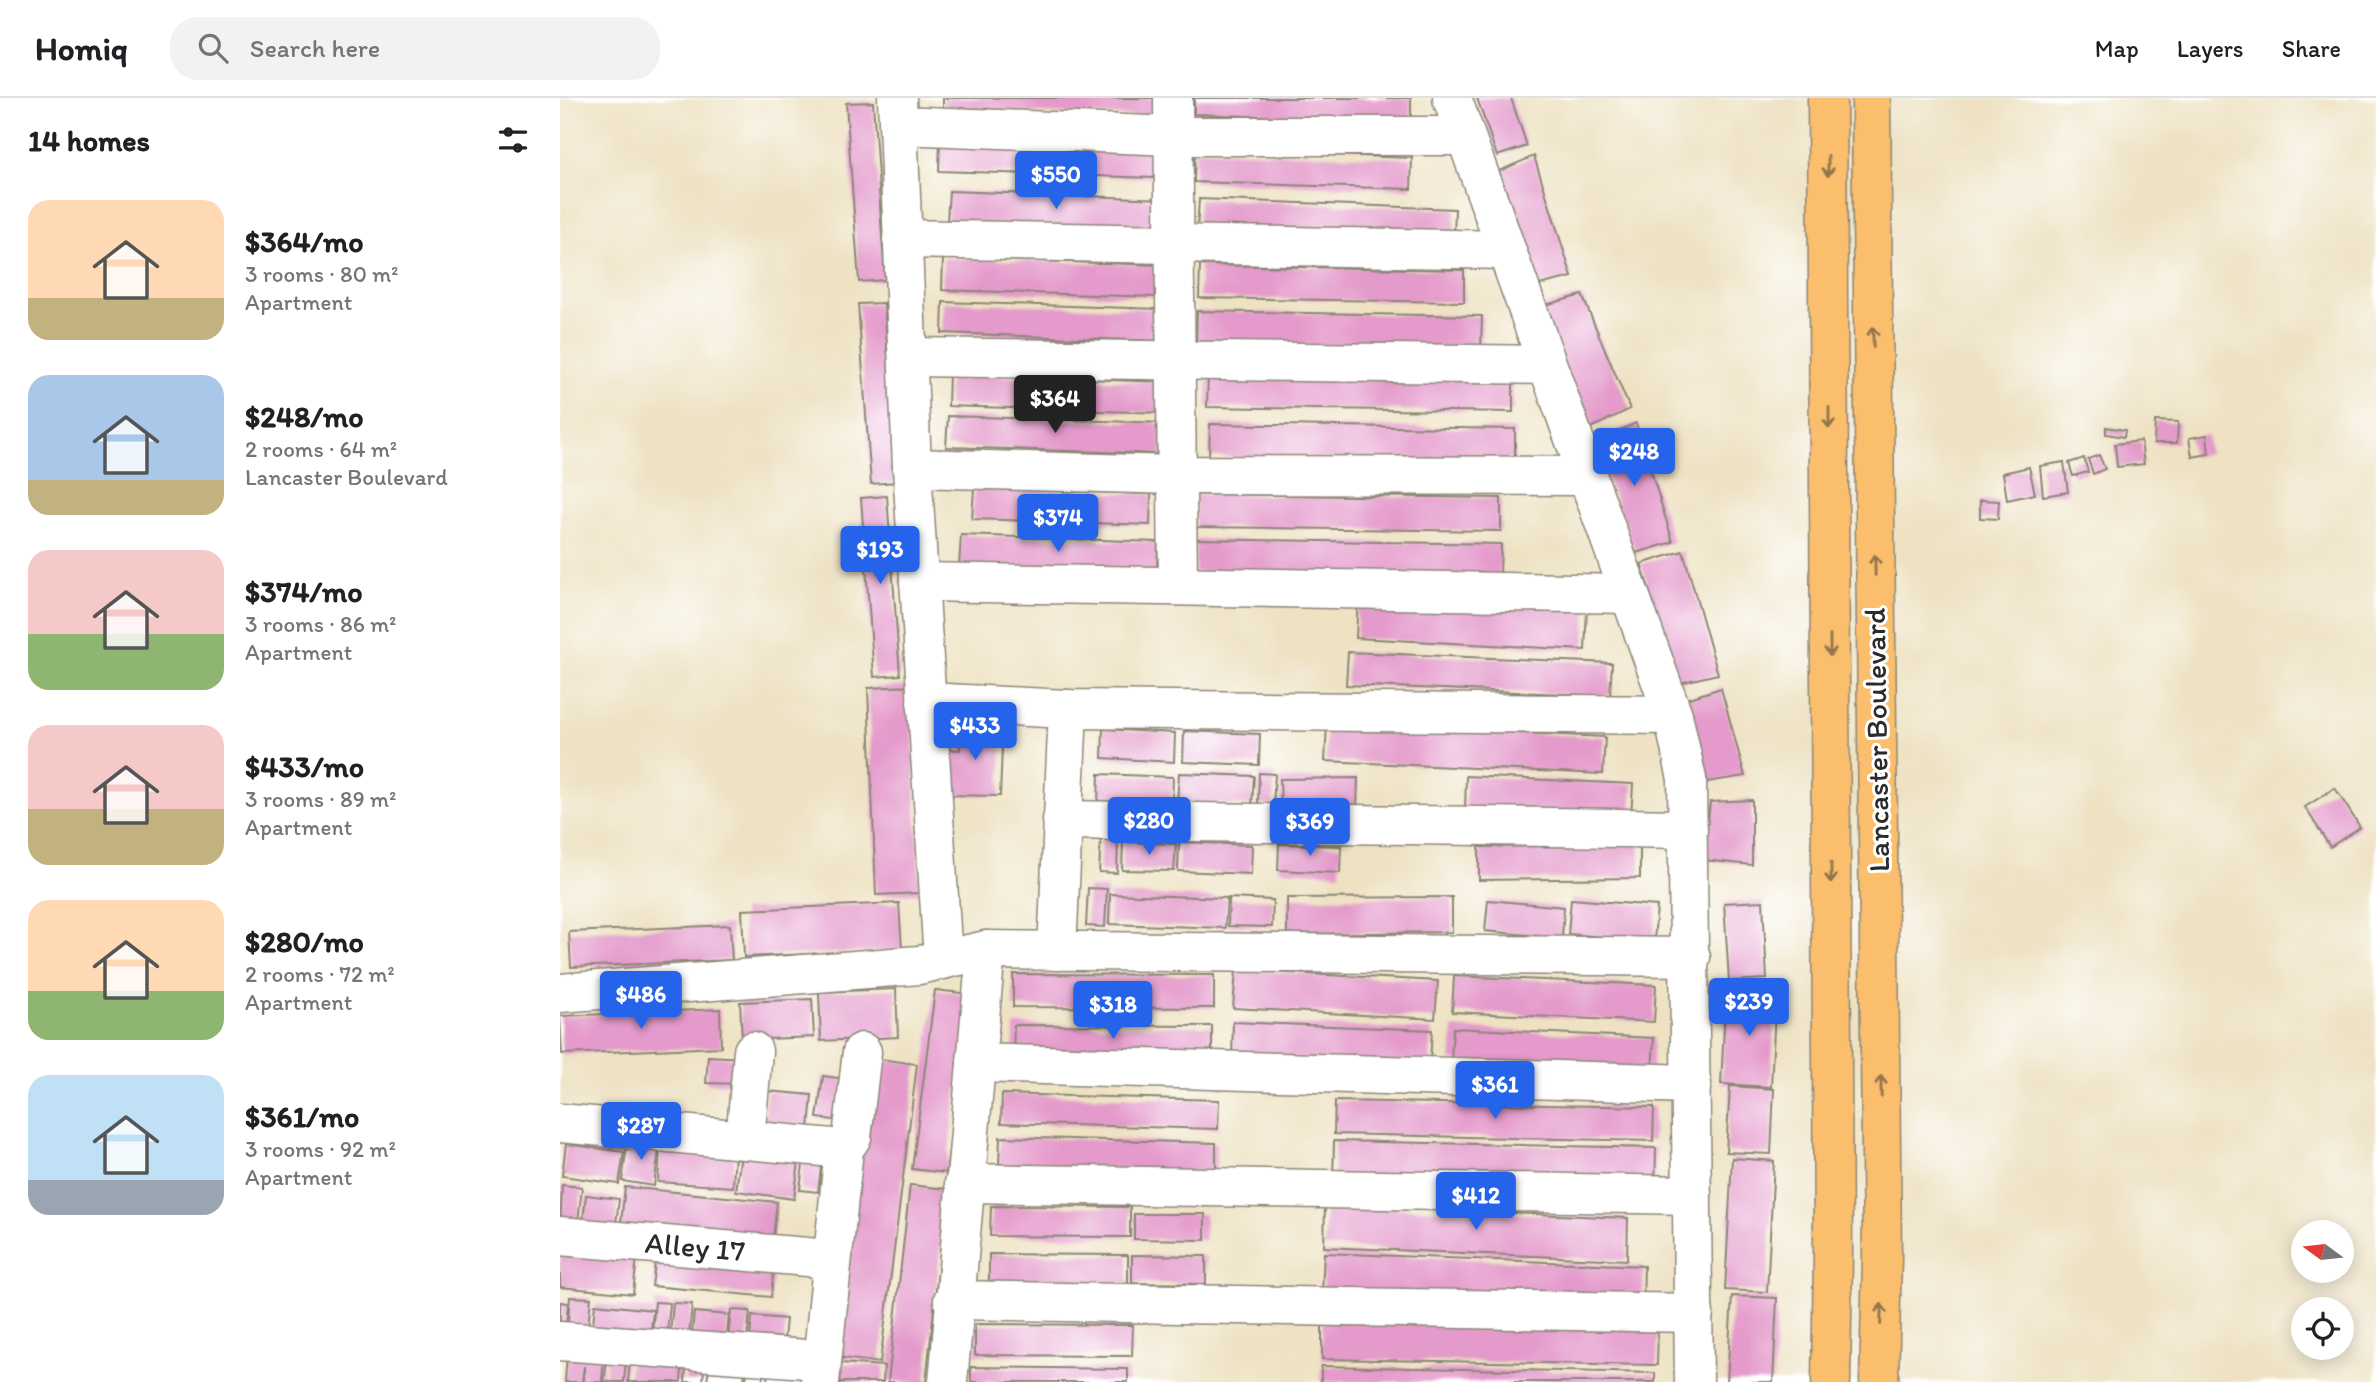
<!DOCTYPE html>
<html lang="en">
<head>
<meta charset="utf-8">
<style>
  body { margin:0; font-family:Itim,sans-serif; background:#f2f2f2; color:#202124; height:100vh; display:flex; flex-direction:column; font-size:26px; white-space:nowrap }
  * { box-sizing:border-box; margin:0 }
  p { font-size:23px; color:#757577 }
  .icon { flex:none; width:38px; height:38px; fill:none; stroke:currentColor; stroke-width:2; stroke-linecap:round; stroke-linejoin:round }
  .map { position:relative; flex:1; overflow:hidden }
  .drawer { display:flex; flex-direction:column; background:#fff; width:560px }
  .drawer>* { flex:none }
  .needle { width:46px; rotate:285deg }
  .fabs { position:absolute; left:1731px; top:1122px; display:grid; gap:14px }
  .fabs a { display:grid; place-items:center; width:63px; height:63px; border-radius:50%; background:#fff; box-shadow:0 4px 18px #0003; font-size:35px }
  .price { position:absolute; translate:-50% -60px; padding:0 16px; border-radius:7px; background:#2563eb; color:#fff; font-size:23px; line-height:46px; filter:drop-shadow(0 2px 4px #0008) }
  .price::after { content:''; position:absolute; left:50%; top:42px; width:21px; height:16px; margin-left:-10px; background:inherit; clip-path:polygon(0 0,100% 0,50% 100%) }
  .price.current { background:#222; color:#fff }
  ul { padding:0; list-style:none }
  li { display:flex; align-items:center; gap:21px; height:175px; padding:0 28px }
  li span { display:grid; place-items:center; flex:none; width:196px; height:140px; border-radius:21px; color:#555 }
  li>.icon { margin-inline-start:auto }
  span .icon { width:84px; height:84px; fill:#fffc; stroke-width:1 }
  li b { font-size:30px }
  h2 { display:flex; justify-content:space-between; align-items:center; height:84px; padding:0 28px; font-size:30px }
  header { display:flex; align-items:center; gap:42px; box-sizing:border-box; height:98px; padding:0 35px; background:#fff; border-bottom:2px solid #e0e0e0 }
  header strong { font-size:33px }
  nav { display:flex; gap:38px; margin-inline-start:auto; font-size:24px }
  .search { width:490px; height:63px; background:#f2f2f2; display:flex; align-items:center; gap:18px; box-sizing:border-box; padding:0 24px; border-radius:28px; color:#757577; font-size:26px }
  main { display:flex; flex:1; min-height:0 }
  .map>svg:first-child { display:block }
  .building { fill:#e49acb }
  .lines { fill:none; stroke-linecap:round; stroke-linejoin:round }
  .minor-casing { stroke:#8c8677; stroke-width:41 }
  .major-casing { stroke:#8c8677; stroke-width:41 }
  .minor { stroke:#fff; stroke-width:38 }
  .major { stroke:#fabe6d; stroke-width:38 }
  .oneway { stroke:#92744c }
  .labels { text-anchor:middle; stroke-width:6; stroke-linejoin:round; paint-order:stroke }
  .street-label { font-size:30px; fill:#2b2b2b; stroke:#fff }
</style>
</head>
<body>
<header>
<strong>Homiq</strong>
<div class="search"><svg class="icon" aria-label="search" viewBox="0 0 24 24"><circle cx="10" cy="10" r="6"/><path d="M15 15l6 6"/></svg>Search here</div>
<nav><a>Map</a><a>Layers</a><a>Share</a></nav>
</header>
<main>
<section class="drawer">
<h2>14 homes<svg class="icon" aria-label="filters" viewBox="0 0 24 24"><path d="M4 7h16M4 17h16"/><circle cx="9" cy="7" r="2"/><circle cx="15" cy="17" r="2"/></svg></h2>
<ul>
<li><span style="background:linear-gradient(#ffd9b3 70%,#c2b280 0)"><svg class="icon" aria-label="home" viewBox="0 0 24 24"><path d="M3 11l9-7 9 7M6 9v11h12V9"/></svg></span><div><b>$364/mo</b><p>3 rooms · 80 m²</p><p>Apartment</p></div></li>
<li><span style="background:linear-gradient(#a9c7e8 75%,#c2b280 0)"><svg class="icon" aria-label="home" viewBox="0 0 24 24"><path d="M3 11l9-7 9 7M6 9v11h12V9"/></svg></span><div><b>$248/mo</b><p>2 rooms · 64 m²</p><p>Lancaster Boulevard</p></div></li>
<li><span style="background:linear-gradient(#f6c9c9 60%,#8fb573 0)"><svg class="icon" aria-label="home" viewBox="0 0 24 24"><path d="M3 11l9-7 9 7M6 9v11h12V9"/></svg></span><div><b>$374/mo</b><p>3 rooms · 86 m²</p><p>Apartment</p></div></li>
<li><span style="background:linear-gradient(#f6c9c9 60%,#c2b280 0)"><svg class="icon" aria-label="home" viewBox="0 0 24 24"><path d="M3 11l9-7 9 7M6 9v11h12V9"/></svg></span><div><b>$433/mo</b><p>3 rooms · 89 m²</p><p>Apartment</p></div></li>
<li><span style="background:linear-gradient(#ffd9b3 65%,#8fb573 0)"><svg class="icon" aria-label="home" viewBox="0 0 24 24"><path d="M3 11l9-7 9 7M6 9v11h12V9"/></svg></span><div><b>$280/mo</b><p>2 rooms · 72 m²</p><p>Apartment</p></div></li>
<li><span style="background:linear-gradient(#bfe0f5 75%,#9aa5b1 0)"><svg class="icon" aria-label="home" viewBox="0 0 24 24"><path d="M3 11l9-7 9 7M6 9v11h12V9"/></svg></span><div><b>$361/mo</b><p>3 rooms · 92 m²</p><p>Apartment</p></div></li>
</ul>
</section>
<div class="map">
<svg width="1816" height="1284" viewBox="0 0 1816 1284">
  <rect width="100%" height="100%" fill="#fff"/>
  <filter id="ink" filterUnits="userSpaceOnUse"><feTurbulence type="fractalNoise" baseFrequency=".0143" numOctaves="2"/><feDisplacementMap in="SourceGraphic" scale="14" xChannelSelector="R" yChannelSelector="G"/><feConvolveMatrix kernelMatrix="1 2 1 2 8 2 1 2 1" color-interpolation-filters="sRGB"/></filter>
  <filter id="wash" filterUnits="userSpaceOnUse"><feTurbulence type="fractalNoise" baseFrequency=".00686" numOctaves="4" result="noise"/><feDisplacementMap in="SourceGraphic" scale="28" xChannelSelector="R" yChannelSelector="G"/><feGaussianBlur stdDeviation="1.57" result="paint"/><feColorMatrix in="noise" values="0 0 0 0 0 0 0 0 0 0 0 0 0 0 0 0 0 1.4 0 .05"/><feComposite in="paint" operator="in"/></filter>
  <g filter="url(#wash)">
    <rect width="100%" height="100%" fill="#eee2c3"/>
    <g id="blocks">
      <g class="building">
        <polygon points="383,0 600,0 599,19 383,12"/>
        <polygon points="634,0 851,0 851,24 634,16"/>
        <polygon points="917,0 951,0 967,48 937,58"/>
        <polygon points="313,4 325,182 299,184 286,5"/>
        <polygon points="380,41 597,49 596,80 379,73"/>
        <polygon points="635,52 852,60 851,91 634,84"/>
        <polygon points="974,58 1012,179 979,187 939,73"/>
        <polygon points="389,93 605,101 604,132 387,124"/>
        <polygon points="639,101 895,111 894,142 637,132"/>
        <polygon points="383,160 600,167 599,199 382,192"/>
        <polygon points="640,167 904,172 904,204 639,200"/>
        <polygon points="1022,197 1070,311 1029,331 978,209"/>
        <polygon points="383,204 600,211 599,243 382,235"/>
        <polygon points="324,205 337,384 311,386 298,206"/>
        <polygon points="637,213 922,218 921,250 636,246"/>
        <polygon points="389,276 606,284 605,315 388,308"/>
        <polygon points="648,276 953,281 953,314 647,309"/>
        <polygon points="388,318 605,325 603,356 386,349"/>
        <polygon points="1595,323 1618,324 1617,345 1594,345"/>
        <polygon points="1076,325 1113,444 1076,455 1033,344"/>
        <polygon points="650,326 955,331 955,364 649,359"/>
        <polygon points="1546,329 1565,332 1564,339 1546,336"/>
        <polygon points="1647,337 1649,356 1632,359 1629,340"/>
        <polygon points="1581,343 1584,366 1557,369 1555,346"/>
        <polygon points="1539,357 1545,371 1533,376 1528,361"/>
        <polygon points="1524,360 1528,374 1513,378 1509,365"/>
        <polygon points="1504,364 1508,394 1483,398 1480,368"/>
        <polygon points="1469,369 1475,396 1447,402 1443,375"/>
        <polygon points="414,390 591,396 590,427 412,421"/>
        <polygon points="636,396 941,400 941,433 635,429"/>
        <polygon points="327,398 340,577 314,579 301,400"/>
        <polygon points="1420,402 1439,403 1438,421 1420,420"/>
        <polygon points="401,437 598,444 597,475 399,469"/>
        <polygon points="635,441 941,446 940,478 635,474"/>
        <polygon points="1123,453 1158,576 1119,585 1081,466"/>
        <polygon points="798,497 1027,508 1025,552 796,540"/>
        <polygon points="788,554 1052,565 1050,598 786,587"/>
        <polygon points="351,588 360,795 316,797 308,590"/>
        <polygon points="1161,590 1185,678 1147,684 1120,603"/>
        <polygon points="402,624 443,625 440,698 383,697 385,651 400,652"/>
        <polygon points="767,626 1045,639 1043,676 765,663"/>
        <polygon points="543,631 615,635 614,664 542,660"/>
        <polygon points="624,633 700,636 699,667 623,664"/>
        <polygon points="619,675 694,678 692,708 617,705"/>
        <polygon points="699,675 715,676 713,708 698,707"/>
        <polygon points="539,676 613,679 612,707 538,704"/>
        <polygon points="906,678 1073,686 1071,720 905,712"/>
        <polygon points="798,680 797,711 721,711 720,681"/>
        <polygon points="1775,690 1800,729 1770,749 1745,709"/>
        <polygon points="1192,702 1192,767 1144,762 1150,704"/>
        <polygon points="541,738 558,739 557,775 539,774"/>
        <polygon points="563,744 616,746 614,773 562,772"/>
        <polygon points="619,744 692,747 691,776 618,773"/>
        <polygon points="719,746 781,748 780,775 718,772"/>
        <polygon points="1080,747 1080,780 919,782 919,749"/>
        <polygon points="528,790 547,791 545,829 526,828"/>
        <polygon points="550,796 667,800 665,830 549,826"/>
        <polygon points="892,799 892,834 727,836 727,800"/>
        <polygon points="669,800 713,802 712,829 668,828"/>
        <polygon points="1011,801 1097,808 1094,843 1008,836"/>
        <polygon points="928,802 1004,809 1002,840 925,833"/>
        <polygon points="1203,803 1207,881 1169,883 1164,805"/>
        <polygon points="339,805 342,852 184,859 182,812"/>
        <polygon points="170,827 172,862 11,869 9,834"/>
        <polygon points="676,872 878,883 875,921 673,910"/>
        <polygon points="453,876 654,877 654,910 453,909"/>
        <polygon points="894,878 1096,887 1094,924 892,914"/>
        <polygon points="1166,890 1216,893 1211,989 1161,986"/>
        <polygon points="336,891 338,939 261,943 259,894"/>
        <polygon points="375,892 410,896 386,1075 352,1071"/>
        <polygon points="252,901 254,939 182,942 180,904"/>
        <polygon points="160,911 161,949 2,956 0,918"/>
        <polygon points="673,924 872,932 870,966 672,958"/>
        <polygon points="454,927 652,928 652,958 453,957"/>
        <polygon points="893,930 1094,940 1092,973 891,963"/>
        <polygon points="148,958 184,960 182,986 146,985"/>
        <polygon points="312,960 357,966 320,1265 275,1259"/>
        <polygon points="263,978 295,982 289,1024 257,1020"/>
        <polygon points="1170,988 1214,991 1211,1056 1166,1054"/>
        <polygon points="207,993 252,997 249,1030 204,1025"/>
        <polygon points="442,996 659,1002 658,1031 441,1025"/>
        <polygon points="775,1003 1094,1009 1093,1043 774,1036"/>
        <polygon points="440,1039 656,1045 656,1074 439,1068"/>
        <polygon points="68,1040 100,1044 94,1088 62,1083"/>
        <polygon points="774,1043 1096,1050 1095,1092 773,1085"/>
        <polygon points="6,1046 64,1054 59,1086 2,1078"/>
        <polygon points="182,1047 240,1056 234,1101 176,1093"/>
        <polygon points="100,1049 175,1053 173,1089 98,1084"/>
        <polygon points="244,1058 262,1061 258,1094 240,1092"/>
        <polygon points="1172,1060 1214,1063 1207,1194 1165,1192"/>
        <polygon points="2,1087 22,1089 17,1133 0,1132"/>
        <polygon points="350,1087 387,1091 366,1284 328,1284"/>
        <polygon points="65,1089 217,1104 212,1148 60,1133"/>
        <polygon points="26,1097 59,1101 55,1134 22,1130"/>
        <polygon points="765,1107 1068,1120 1067,1162 764,1149"/>
        <polygon points="431,1108 570,1109 570,1139 430,1138"/>
        <polygon points="574,1116 645,1116 645,1142 574,1141"/>
        <polygon points="0,1142 78,1149 73,1196 0,1189"/>
        <polygon points="764,1155 1084,1168 1083,1206 762,1194"/>
        <polygon points="429,1156 568,1157 568,1187 429,1185"/>
        <polygon points="96,1157 214,1168 211,1199 92,1188"/>
        <polygon points="572,1157 646,1158 646,1186 572,1185"/>
        <polygon points="1172,1198 1217,1200 1213,1284 1167,1284"/>
        <polygon points="10,1199 31,1200 27,1240 7,1238"/>
        <polygon points="0,1204 8,1205 5,1238 0,1237"/>
        <polygon points="95,1204 110,1205 106,1248 91,1247"/>
        <polygon points="113,1205 132,1206 128,1249 109,1247"/>
        <polygon points="35,1206 93,1212 90,1242 32,1237"/>
        <polygon points="171,1212 190,1213 186,1252 167,1251"/>
        <polygon points="134,1214 169,1217 166,1248 131,1245"/>
        <polygon points="192,1218 226,1221 223,1252 189,1249"/>
        <polygon points="762,1221 1098,1228 1097,1267 762,1261"/>
        <polygon points="415,1226 573,1227 572,1258 415,1257"/>
        <polygon points="7,1255 44,1257 42,1284 24,1284 24,1268 22,1284 5,1284"/>
        <polygon points="47,1261 66,1262 64,1284 44,1284"/>
        <polygon points="70,1263 122,1268 121,1284 68,1284"/>
        <polygon points="280,1265 324,1268 323,1284 279,1284"/>
        <polygon points="126,1268 144,1270 143,1284 125,1284"/>
        <polygon points="149,1268 185,1272 184,1284 147,1284"/>
        <polygon points="761,1268 1095,1275 1095,1284 761,1284"/>
        <polygon points="411,1269 568,1271 568,1284 411,1284"/>
        <polygon points="187,1271 204,1272 202,1284 186,1284"/>
        <polygon points="208,1272 255,1276 254,1284 207,1284"/>
      </g>
    </g>
  </g>
  <g filter="url(#ink)">
    <use href="#blocks" fill-opacity="0" stroke="#8c8677" stroke-width="2"/>
    <g class="lines">
      <defs>
        <g id="minor">
          <polyline points="337,0 352,370 383,862"/>
          <polyline points="613,0 618,488"/>
          <polyline points="892,0 1113,617 1127,681 1134,1284"/>
          <polyline points="339,27 614,38 905,38"/>
          <polyline points="342,141 946,152"/>
          <polyline points="348,259 987,267"/>
          <polyline points="352,370 617,377 1027,378"/>
          <polyline points="359,484 1069,496"/>
          <polyline points="366,604 508,611 1113,617"/>
          <polyline points="502,722 1128,731"/>
          <polyline points="497,853 508,611"/>
          <polyline points="0,895 359,867 426,852 1131,859"/>
          <polyline points="416,965 1132,986"/>
          <polyline points="0,1025 284,1051"/>
          <polyline points="185,1042 193,953"/>
          <polyline points="404,1085 1132,1097"/>
          <polyline points="0,1138 271,1161"/>
          <polyline points="393,1202 1134,1215"/>
          <polyline points="0,1243 260,1262"/>
          <polyline points="260,1284 284,1051 292,1039 302,954"/>
          <polyline points="388,1284 426,852"/>
        </g>
        <g id="major">
          <polyline points="1267,0 1273,1155 1271,1284"/>
          <polyline points="1311,0 1322,1159 1319,1284"/>
        </g>
      </defs>
      <use href="#minor" class="minor-casing"/>
      <use href="#major" class="major-casing"/>
      <use href="#minor" class="minor"/>
      <use href="#major" class="major"/>
    </g>
    <defs><path id="oneway-shaft" d="M-6 0H5M1.5-3L5.5 0L1.5 3" fill="none" stroke-width="1.6" stroke-linecap="round" stroke-linejoin="round" transform="scale(1.75)"/></defs>
    <g class="oneway">
      <use href="#oneway-shaft" transform="translate(1268 68) rotate(90)"/>
      <use href="#oneway-shaft" transform="translate(1313 239) rotate(-91)"/>
      <use href="#oneway-shaft" transform="translate(1269 320) rotate(90)"/>
      <use href="#oneway-shaft" transform="translate(1315 467) rotate(-91)"/>
      <use href="#oneway-shaft" transform="translate(1270 548) rotate(90)"/>
      <use href="#oneway-shaft" transform="translate(1271 775) rotate(90)"/>
      <use href="#oneway-shaft" transform="translate(1321 988) rotate(-91)"/>
      <use href="#oneway-shaft" transform="translate(1321 1216) rotate(-88)"/>
    </g>
  </g>
  <g class="labels">
    <g class="street-label">
      <text transform="translate(1317 642) rotate(-91)" y="10">Lancaster Boulevard</text>
      <text transform="translate(135 1149) rotate(5)" y="10">Alley 17</text>
    </g>
  </g>
</svg>
<div class="fabs">
<a><svg class="needle" viewBox="-14 -14 28 28"><path d="M0-13l5 13h-10z" fill="#e53935"/><path d="M0 13l5-13h-10z" fill="#757577"/></svg></a>
<a><svg class="icon" aria-label="locate" viewBox="0 0 24 24"><circle cx="12" cy="12" r="6"/><path d="M12 2v4M12 18v4M2 12h4M18 12h4"/></svg></a>
</div>
<b class="price" style="left:496px;top:113px">$550</b>
<b class="price current" style="left:495px;top:337px">$364</b>
<b class="price" style="left:1074px;top:390px">$248</b>
<b class="price" style="left:498px;top:456px">$374</b>
<b class="price" style="left:320px;top:488px">$193</b>
<b class="price" style="left:415px;top:664px">$433</b>
<b class="price" style="left:589px;top:759px">$280</b>
<b class="price" style="left:750px;top:760px">$369</b>
<b class="price" style="left:81px;top:933px">$486</b>
<b class="price" style="left:1189px;top:940px">$239</b>
<b class="price" style="left:553px;top:943px">$318</b>
<b class="price" style="left:935px;top:1023px">$361</b>
<b class="price" style="left:81px;top:1064px">$287</b>
<b class="price" style="left:916px;top:1134px">$412</b>
</div>
</main>
</body>
</html>
